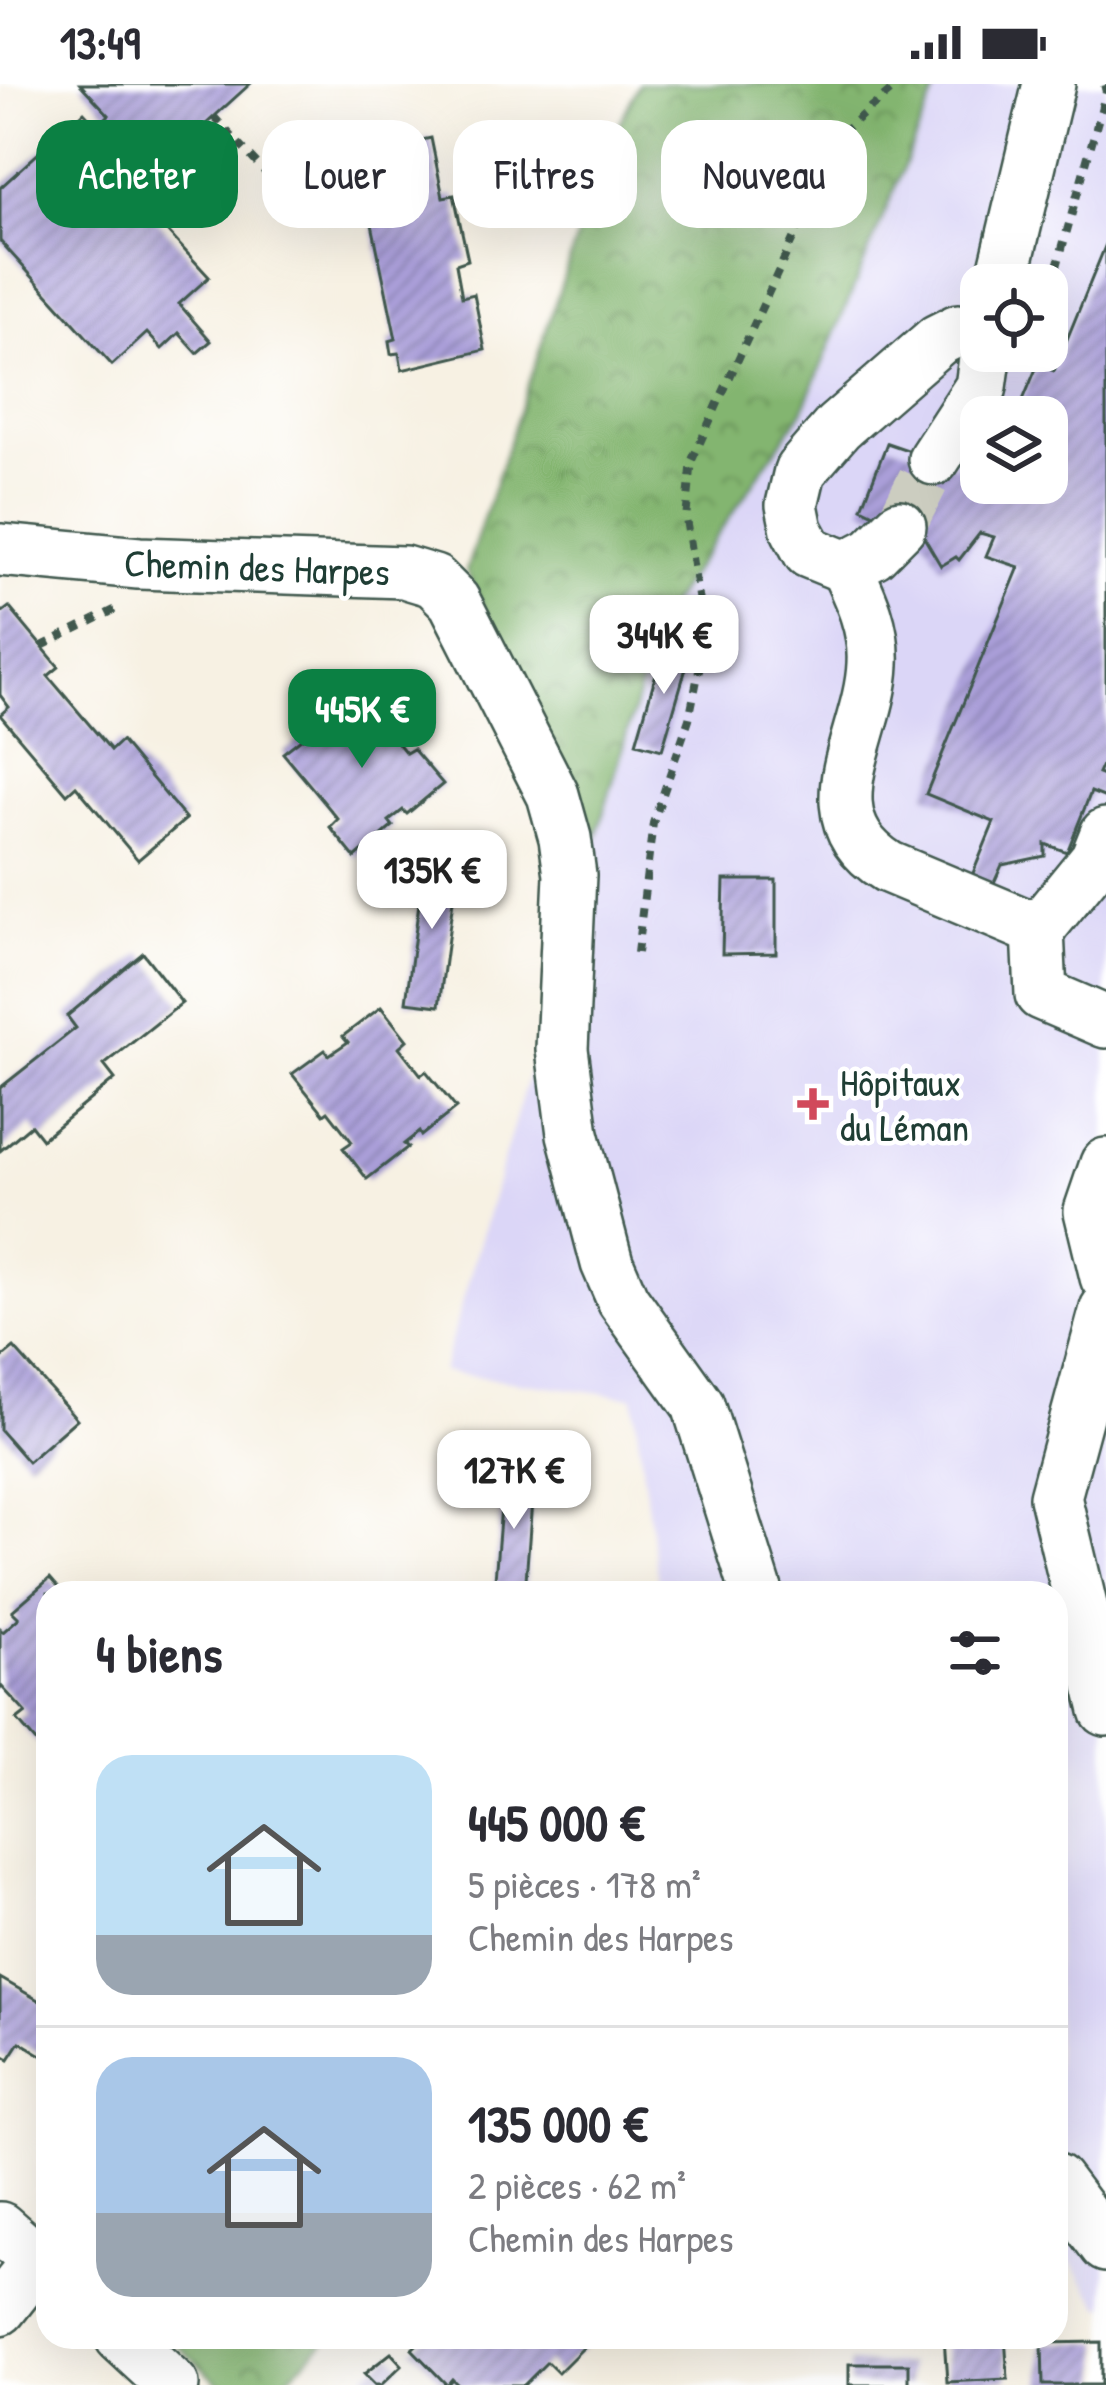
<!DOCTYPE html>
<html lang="fr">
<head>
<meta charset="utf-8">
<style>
  body { margin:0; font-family:"Patrick Hand",sans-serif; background:#f7f7f7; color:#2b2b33; height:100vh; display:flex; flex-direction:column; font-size:45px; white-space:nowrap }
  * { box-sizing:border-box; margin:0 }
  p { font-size:39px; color:#7c7c81 }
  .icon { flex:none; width:66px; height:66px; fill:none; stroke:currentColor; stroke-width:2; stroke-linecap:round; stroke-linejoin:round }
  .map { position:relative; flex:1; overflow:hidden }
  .drawer { position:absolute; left:36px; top:1497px; width:1032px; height:768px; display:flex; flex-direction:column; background:#fff; border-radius:36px; box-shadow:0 12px 48px #0002 }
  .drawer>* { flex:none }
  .banner { position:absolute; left:36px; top:36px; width:1035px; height:108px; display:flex; gap:24px }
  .tools { position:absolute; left:960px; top:180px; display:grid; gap:24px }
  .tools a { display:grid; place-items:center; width:108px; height:108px; border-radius:24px; background:#fff; box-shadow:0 12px 48px #0002; font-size:60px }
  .price { position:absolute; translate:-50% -102px; padding:0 27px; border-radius:24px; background:#fff; color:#222; font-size:39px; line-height:78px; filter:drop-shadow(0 3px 6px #0008) }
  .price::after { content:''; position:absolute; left:50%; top:72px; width:36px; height:27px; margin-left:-18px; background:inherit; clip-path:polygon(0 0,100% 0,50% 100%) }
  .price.active { background:#0b8043; color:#fff }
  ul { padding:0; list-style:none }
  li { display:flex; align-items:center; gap:36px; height:300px; padding:0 60px }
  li+li { border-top:3px solid #e1e1e2 }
  li span { display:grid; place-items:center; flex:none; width:336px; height:240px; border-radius:36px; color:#555 }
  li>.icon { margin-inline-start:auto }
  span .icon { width:144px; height:144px; fill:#fffc; stroke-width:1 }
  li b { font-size:51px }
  h2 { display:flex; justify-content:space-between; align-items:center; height:144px; padding:0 60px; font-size:51px }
  .chip { padding:0 42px; border-radius:36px; background:#fff; box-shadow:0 12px 48px #0002; font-size:42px; line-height:108px }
  .chip.active { background:#0b8043; color:#fff }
  .status { display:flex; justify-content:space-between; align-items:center; height:84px; padding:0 60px; background:#fff; direction:ltr }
  .status svg { height:33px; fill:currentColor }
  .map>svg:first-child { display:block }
  .built { fill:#dbd6f7; fill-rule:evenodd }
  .forest { fill:url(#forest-crowns); stroke:#517952; stroke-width:3 }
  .building { fill:url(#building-hatch) }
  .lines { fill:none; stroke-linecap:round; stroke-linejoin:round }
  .minor-tunnel { stroke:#cccdc0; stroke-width:51; stroke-dasharray:51 26; stroke-linecap:butt }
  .minor-casing { stroke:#3f584e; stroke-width:56 }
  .path { stroke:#3f584e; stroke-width:8; stroke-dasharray:9 9; stroke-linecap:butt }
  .minor { stroke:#fff; stroke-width:51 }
  .poi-dot { fill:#d1495b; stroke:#fff; stroke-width:4.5 }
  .labels { text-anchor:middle; stroke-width:9; stroke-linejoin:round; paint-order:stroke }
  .street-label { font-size:39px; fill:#1f3d34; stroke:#fff }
  .poi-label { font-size:39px; fill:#1f3d34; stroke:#fff; text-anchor:start }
</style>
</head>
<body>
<div class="status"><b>13:49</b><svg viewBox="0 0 49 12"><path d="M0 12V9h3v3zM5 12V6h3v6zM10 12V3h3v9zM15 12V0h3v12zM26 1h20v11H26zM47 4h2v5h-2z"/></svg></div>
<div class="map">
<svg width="1106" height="2301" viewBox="0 0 1106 2301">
  <defs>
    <pattern id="forest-crowns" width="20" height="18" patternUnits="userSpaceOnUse" patternTransform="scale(3)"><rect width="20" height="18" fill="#83b56f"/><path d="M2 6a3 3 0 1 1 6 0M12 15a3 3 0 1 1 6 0" fill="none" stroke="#6b945c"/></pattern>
    <pattern id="building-hatch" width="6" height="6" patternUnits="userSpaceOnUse" patternTransform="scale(3)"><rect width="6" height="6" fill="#aa9fd9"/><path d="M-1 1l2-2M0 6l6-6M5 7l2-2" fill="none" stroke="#8a83b1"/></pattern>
  </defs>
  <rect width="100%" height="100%" fill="#fff"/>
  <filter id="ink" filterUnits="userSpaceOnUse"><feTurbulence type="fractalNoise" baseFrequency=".00833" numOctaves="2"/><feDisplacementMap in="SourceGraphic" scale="24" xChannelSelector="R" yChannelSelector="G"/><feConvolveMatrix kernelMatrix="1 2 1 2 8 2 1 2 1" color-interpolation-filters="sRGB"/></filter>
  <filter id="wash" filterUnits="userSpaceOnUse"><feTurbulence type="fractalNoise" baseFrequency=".004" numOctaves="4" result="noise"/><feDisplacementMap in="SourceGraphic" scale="48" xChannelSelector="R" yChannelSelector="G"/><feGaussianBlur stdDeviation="2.7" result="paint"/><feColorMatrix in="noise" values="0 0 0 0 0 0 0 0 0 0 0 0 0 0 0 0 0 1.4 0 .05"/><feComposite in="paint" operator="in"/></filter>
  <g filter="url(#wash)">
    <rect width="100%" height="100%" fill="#f7f1e3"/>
    <path class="built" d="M 938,0 L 1106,0 L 1106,2222 L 1102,2223 L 1056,2156 L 1056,1509 L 659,1509 L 633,1313 L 442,1288 L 660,535 L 803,326 ZM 981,201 L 1047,201 L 1047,267 L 981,267 ZM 981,333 L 1047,333 L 1047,399 L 981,399 Z"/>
    <g class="forest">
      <polygon points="639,0 938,0 803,326 660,535 597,752 466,487 606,66"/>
      <polygon points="169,2253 329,2253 280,2301 222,2301"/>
    </g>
    <g id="blocks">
      <g class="building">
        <polygon points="80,0 250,0 174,69 167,61 124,100 209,193 179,220 211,257 197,269 179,249 162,265 147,249 112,281 0,157 0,104 84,28 97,42 109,31"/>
        <polygon points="431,54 443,113 454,111 468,176 456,180 462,213 474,210 485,266 402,286 399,269 391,270 389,257 396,255 367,116 385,110 376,66"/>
        <polygon points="1106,160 1106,672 1098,690 1106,693 1106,714 1091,708 1067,768 1045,760 1045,772 1002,781 992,803 971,794 994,738 926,710 1019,483 986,472 994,453 980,449 959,476 956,473 941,482 925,455 862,424 887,359 954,382 981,374 981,399 1047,399 1047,333 1016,333 1038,280 1054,287"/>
        <polygon points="9,523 59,583 48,592 111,666 121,657 186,735 138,776 76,702 67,710 0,631 9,623 0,611 0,530"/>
        <polygon points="665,559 691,567 662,666 636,659"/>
        <polygon points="368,602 394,633 384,642 406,669 413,665 443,700 407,730 403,726 389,737 393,742 355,774 330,743 338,735 283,669 315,644 318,649 332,638 328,634"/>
        <polygon points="425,774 458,778 439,922 406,918"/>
        <polygon points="724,796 776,796 776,869 722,870"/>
        <polygon points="143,869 182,919 104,981 115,995 42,1055 31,1041 0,1067 0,1004 76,944 67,932"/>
        <polygon points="381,923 407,956 399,963 421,991 426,987 456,1024 421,1052 419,1048 404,1060 408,1063 367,1095 343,1064 352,1058 328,1027 324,1030 292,990 325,966 329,971 348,958 343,952"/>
        <polygon points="14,1264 77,1335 28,1378 0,1346 0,1269 3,1273"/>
        <polygon points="504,1386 534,1390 525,1509 494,1508"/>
        <polygon points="50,1494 63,1509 48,1509 48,1663 44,1667 17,1636 26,1629 2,1603 0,1605 0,1545 3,1548 19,1534 12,1527"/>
        <polygon points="0,1894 45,1920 48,1914 48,1975 20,1958 9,1975 0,1970"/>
        <polygon points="425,2253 577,2253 585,2262 558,2289 547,2278 524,2301 458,2301 452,2295 447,2301 412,2265"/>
        <polygon points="944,2253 1005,2253 1008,2295 947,2298"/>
        <polygon points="1101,2258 1101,2301 1043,2301 1042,2259"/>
        <polygon points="391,2269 402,2281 381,2301 375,2301 364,2290"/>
        <rect x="849" y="2280" width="60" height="21"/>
      </g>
    </g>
  </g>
  <g filter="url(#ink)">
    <use href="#blocks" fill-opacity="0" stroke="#3f584e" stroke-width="3"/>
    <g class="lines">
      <polyline class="minor-tunnel" points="900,442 934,375"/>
      <defs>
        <g id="minor">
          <polyline points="1001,201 1049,0"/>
          <polyline points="934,375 981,303 986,267"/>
          <polyline points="900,442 873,469 846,483 809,468 797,446 792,421 800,387 838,343 938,256 958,246 981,250"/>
          <polyline points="0,466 139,479 404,488 434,497 454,517 553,711 565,754 570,791 562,965 573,1050 607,1179 623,1216 698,1321 757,1509"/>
          <path d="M 846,483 C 861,515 875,544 873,580 C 870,654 805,731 888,783 L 1038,846"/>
          <polyline points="1106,750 1096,775 1038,846 1041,910 1106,938"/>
          <polyline points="1106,1080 1090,1127 1106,1193"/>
          <polyline points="1106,1225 1055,1413 1106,1626"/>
          <polyline points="1056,2096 1106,2162"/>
          <polyline points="0,2144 48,2186"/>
          <polyline points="0,2225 38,2177"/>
          <polyline points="121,2253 173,2301"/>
        </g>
      </defs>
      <use href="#minor" class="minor-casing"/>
      <g class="path">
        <polyline points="214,33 265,88"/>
        <polyline points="1047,218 1106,8 1104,0"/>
        <polyline points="42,562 122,522"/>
        <polyline points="637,869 653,739 689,635 705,557 686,435 692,376 842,48 899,0"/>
      </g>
      <use href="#minor" class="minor"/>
    </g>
  </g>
  <path class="poi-dot" d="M807 1002h12v12h12v12h-12v12h-12v-12h-12v-12h12z"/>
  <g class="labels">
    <g class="street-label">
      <text transform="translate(257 483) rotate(2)" y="14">Chemin des Harpes</text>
    </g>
    <g class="poi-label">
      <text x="840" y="1012">Hôpitaux<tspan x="840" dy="45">du Léman</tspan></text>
    </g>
  </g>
</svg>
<div class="tools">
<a><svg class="icon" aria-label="locate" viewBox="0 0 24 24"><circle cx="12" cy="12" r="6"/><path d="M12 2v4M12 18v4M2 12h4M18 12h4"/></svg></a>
<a><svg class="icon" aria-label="layers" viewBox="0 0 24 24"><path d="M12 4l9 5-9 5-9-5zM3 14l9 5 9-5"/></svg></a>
</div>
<b class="price" style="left:664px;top:613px">344K €</b>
<b class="price active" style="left:362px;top:687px">445K €</b>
<b class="price" style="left:432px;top:848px">135K €</b>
<b class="price" style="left:514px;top:1448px">127K €</b>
<div class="banner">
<a class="chip active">Acheter</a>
<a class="chip">Louer</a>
<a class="chip">Filtres</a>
<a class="chip">Nouveau</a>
</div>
<section class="drawer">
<h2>4 biens<svg class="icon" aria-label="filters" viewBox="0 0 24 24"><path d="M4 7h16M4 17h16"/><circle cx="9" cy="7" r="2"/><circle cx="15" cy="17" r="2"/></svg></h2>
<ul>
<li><span style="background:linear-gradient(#bfe0f5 75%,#9aa5b1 0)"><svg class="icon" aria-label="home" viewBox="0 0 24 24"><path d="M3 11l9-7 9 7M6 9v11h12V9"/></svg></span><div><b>445 000 €</b><p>5 pièces · 178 m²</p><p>Chemin des Harpes</p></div></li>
<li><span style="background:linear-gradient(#a9c7e8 65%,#9aa5b1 0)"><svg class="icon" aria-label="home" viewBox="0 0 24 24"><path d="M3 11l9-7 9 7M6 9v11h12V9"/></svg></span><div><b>135 000 €</b><p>2 pièces · 62 m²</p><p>Chemin des Harpes</p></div></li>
</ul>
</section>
</div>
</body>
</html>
